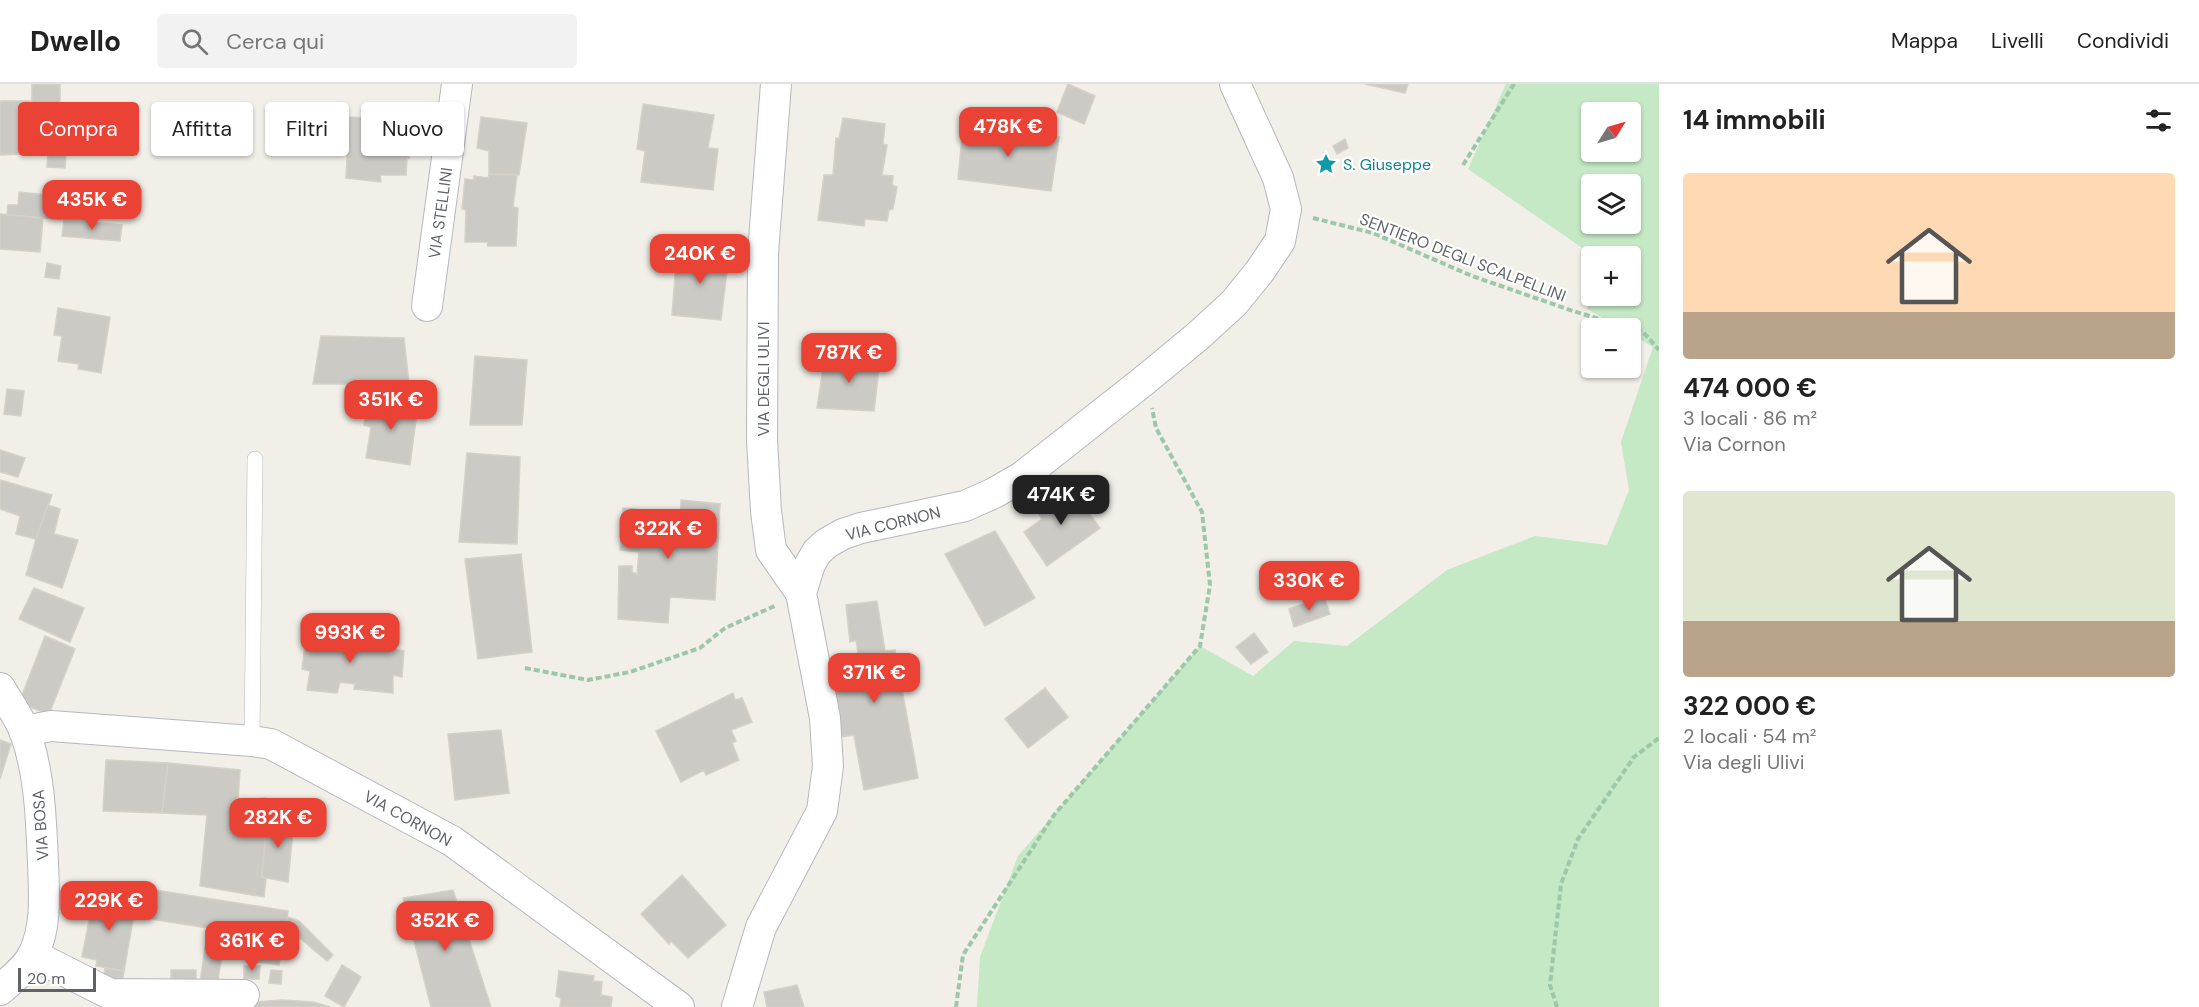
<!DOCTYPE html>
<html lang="it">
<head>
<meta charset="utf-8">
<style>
  body { margin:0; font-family:"DM Sans",sans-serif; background:#f2f2f2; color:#222; height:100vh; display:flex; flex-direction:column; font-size:22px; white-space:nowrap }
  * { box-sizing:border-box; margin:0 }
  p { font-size:20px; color:#767676 }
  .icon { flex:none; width:33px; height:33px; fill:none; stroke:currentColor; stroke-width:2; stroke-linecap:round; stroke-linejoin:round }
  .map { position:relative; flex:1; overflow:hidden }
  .drawer { display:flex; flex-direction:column; background:#fff; width:540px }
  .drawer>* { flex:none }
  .hud { position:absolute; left:18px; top:18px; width:570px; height:54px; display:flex; gap:12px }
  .needle { width:39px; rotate:53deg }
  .tools { position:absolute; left:1581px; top:18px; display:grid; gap:12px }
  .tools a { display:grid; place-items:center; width:60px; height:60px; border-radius:6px; background:#fff; box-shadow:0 2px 4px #0004; font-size:30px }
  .scale { position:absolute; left:18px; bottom:15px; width:78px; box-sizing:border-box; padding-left:6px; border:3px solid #5f6368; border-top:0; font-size:16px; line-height:21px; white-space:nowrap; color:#5f6368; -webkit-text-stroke:4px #fff; paint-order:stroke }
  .price { position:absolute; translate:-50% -51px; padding:0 14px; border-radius:12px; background:#ea4335; color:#fff; font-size:20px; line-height:39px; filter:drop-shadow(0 2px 3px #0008) }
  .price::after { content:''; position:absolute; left:50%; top:36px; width:18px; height:14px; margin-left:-9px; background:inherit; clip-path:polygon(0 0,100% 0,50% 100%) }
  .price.on { background:#222; color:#fff }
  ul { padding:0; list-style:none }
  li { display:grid; align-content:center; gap:12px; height:318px; padding:0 24px }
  li span { display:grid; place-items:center; height:186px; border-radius:6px; color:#555 }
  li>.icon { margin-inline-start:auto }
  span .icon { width:108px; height:108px; fill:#fffc; stroke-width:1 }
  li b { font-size:26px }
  h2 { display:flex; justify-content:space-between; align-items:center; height:72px; padding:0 24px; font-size:26px }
  .tag { padding:0 21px; border-radius:6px; background:#fff; box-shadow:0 2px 4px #0004; font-size:21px; line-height:54px }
  .tag.on { background:#ea4335; color:#fff }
  header { display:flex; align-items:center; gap:36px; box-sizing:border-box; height:84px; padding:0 30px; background:#fff; border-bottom:2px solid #e0e0e0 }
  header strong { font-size:28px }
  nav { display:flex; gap:33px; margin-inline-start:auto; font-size:21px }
  .search { width:420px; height:54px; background:#f2f2f2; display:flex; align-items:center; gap:15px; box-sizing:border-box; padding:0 21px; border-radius:6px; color:#767676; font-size:22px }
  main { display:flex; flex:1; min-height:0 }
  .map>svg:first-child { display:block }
  .green { fill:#c5e8c5; fill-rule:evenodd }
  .building { fill:#cccac5; stroke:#d6d1c6; stroke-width:1.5 }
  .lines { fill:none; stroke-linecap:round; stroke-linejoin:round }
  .service-casing { stroke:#b5b8bc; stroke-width:16 }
  .minor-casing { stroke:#b5b8bc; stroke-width:32 }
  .path { stroke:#9cc7a9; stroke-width:4; stroke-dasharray:6 3; stroke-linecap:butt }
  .service { stroke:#fff; stroke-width:15 }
  .minor { stroke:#fff; stroke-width:30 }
  .labels { text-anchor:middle; stroke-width:4.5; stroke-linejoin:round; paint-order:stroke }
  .culture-label { font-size:16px; fill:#0d838f; stroke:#fff; text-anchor:start }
  .street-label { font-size:16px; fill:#5f6368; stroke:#fff }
</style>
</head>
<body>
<header>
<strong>Dwello</strong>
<div class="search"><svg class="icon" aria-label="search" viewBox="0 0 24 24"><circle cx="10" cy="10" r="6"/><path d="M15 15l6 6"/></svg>Cerca qui</div>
<nav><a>Mappa</a><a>Livelli</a><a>Condividi</a></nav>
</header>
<main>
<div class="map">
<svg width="1659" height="923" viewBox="0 0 1659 923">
  <rect width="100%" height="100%" fill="#f1efe8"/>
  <path class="green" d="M 1506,0 L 1659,0 L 1659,923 L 977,923 L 980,873 L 1018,772 L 1200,562 L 1253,592 L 1294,557 L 1347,562 L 1447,486 L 1535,452 L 1607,461 L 1629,406 L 1621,358 L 1653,263 L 1631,250 L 1630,244 L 1621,244 L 1587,225 L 1592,212 L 1630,212 L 1630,172 L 1594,172 L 1468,85 ZM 1592,28 L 1630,28 L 1630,68 L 1592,68 ZM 1592,100 L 1630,100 L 1630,140 L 1592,140 Z"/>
  <g class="building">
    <polygon points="32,0 60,0 60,19 78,19 78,60 23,61 23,70 0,71 0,17 32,17"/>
    <polygon points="1068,0 1095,12 1084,40 1057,28"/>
    <polygon points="1365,0 1408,0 1405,9"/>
    <polygon points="643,20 714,31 708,64 718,65 713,106 641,98 645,67 637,65"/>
    <polygon points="349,33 410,36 409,55 412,55 409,74 407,75 406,91 380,91 381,98 346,94"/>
    <polygon points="481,33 527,39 519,91 489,90 489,67 477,64"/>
    <polygon points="843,34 885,40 883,60 887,61 882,91 893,92 892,101 897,103 893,125 889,126 887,137 865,135 864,142 818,136 824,91 833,91 836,54 839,55"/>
    <polygon points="77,42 99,42 100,60 78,60"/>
    <polygon points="963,43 1059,53 1051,107 958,95"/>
    <polygon points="1345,55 1348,64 1337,70 1333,62"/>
    <polygon points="48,70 66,71 65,84 47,83"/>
    <polygon points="489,90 517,91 513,123 518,124 516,162 488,162 487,158 465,158 466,126 462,125 465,95 474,96 474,92 488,94"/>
    <polygon points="47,103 74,105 73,111 94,113 92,138 7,131 8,121 18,121 19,108 47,111"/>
    <polygon points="0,130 43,134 40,168 0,165"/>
    <polygon points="64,136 122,141 120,157 62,152"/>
    <polygon points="677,168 729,171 721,236 672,231"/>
    <polygon points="47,179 61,182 59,195 45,193"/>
    <polygon points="58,224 110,233 101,289 78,285 79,280 58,277 62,252 54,251"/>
    <polygon points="321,252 404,254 409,300 313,300"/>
    <polygon points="859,256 881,259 880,276 858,274"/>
    <polygon points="825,271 880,276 874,327 817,324"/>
    <polygon points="475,272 527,276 522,341 470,341"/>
    <polygon points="7,305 24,307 21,332 4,330"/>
    <polygon points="368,314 418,321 410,381 366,374 371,343 364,341"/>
    <polygon points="0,366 25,374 18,393 0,388"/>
    <polygon points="467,369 520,373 517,460 459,458"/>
    <polygon points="0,396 52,411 36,455 16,450 20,432 0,425"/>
    <polygon points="1069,402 1100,444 1047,482 1024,448 1042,435 1036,425"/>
    <polygon points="681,416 720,420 715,516 670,513 668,539 618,535 619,482 632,482 632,488 637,490 639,468 620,466 623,424 657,427 656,433 677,435 677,442 680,443"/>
    <polygon points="48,421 60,425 54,450 78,456 62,504 26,491 36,455"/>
    <polygon points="995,447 1035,514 985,542 945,470"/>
    <polygon points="521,470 532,568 478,575 465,475"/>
    <polygon points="34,504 84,524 70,558 19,535"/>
    <polygon points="1324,513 1330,530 1294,543 1289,525"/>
    <polygon points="877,517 885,567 895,566 918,694 864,706 854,651 840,653 830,597 846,595 844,578 859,576 856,556 850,558 846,521"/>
    <polygon points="323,549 375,557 374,562 404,567 402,593 393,591 393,609 354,605 355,600 340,598 337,609 307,606 310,587 302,585 306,553 322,555"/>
    <polygon points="1254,549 1268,568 1251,580 1236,563"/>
    <polygon points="45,552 75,565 49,630 19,619"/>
    <polygon points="1045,604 1068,633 1028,664 1005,635"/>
    <polygon points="733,609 735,616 742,614 752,638 731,646 736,657 732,659 739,676 706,691 704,686 681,698 656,647"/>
    <polygon points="501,646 509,709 455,716 448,650"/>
    <polygon points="0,656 11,660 0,695"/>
    <polygon points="106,676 168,679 162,729 103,727"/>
    <polygon points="168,679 240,686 238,716 266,714 269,722 262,793 266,795 264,813 200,802 207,731 162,729"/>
    <polygon points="267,732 294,736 288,798 262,793"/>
    <polygon points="682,791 726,841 688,874 671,857 669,860 641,830"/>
    <polygon points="149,805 288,827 279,881 250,877 253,857 225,852 216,908 199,905 208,844 144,834"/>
    <polygon points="453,806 491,923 431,923 403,814"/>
    <polygon points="94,811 136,819 124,887 96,882 97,876 82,873"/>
    <polygon points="287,833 299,837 333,871 327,877 295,850 285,847"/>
    <polygon points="342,881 361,893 344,923 325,912"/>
    <polygon points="244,882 260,882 259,895 244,895"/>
    <polygon points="105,884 124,887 121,905 102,902"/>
    <rect x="171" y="886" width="25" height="22"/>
    <polygon points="271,886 282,887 281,900 269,899"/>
    <polygon points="559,887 594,892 593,897 602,898 601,911 612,913 611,923 560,923 561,914 556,912"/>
    <polygon points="797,901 804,923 767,923 764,908"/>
    <polygon points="282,916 313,918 330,923 256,923 256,918"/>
  </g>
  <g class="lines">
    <defs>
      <polyline id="service" points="252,657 255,375"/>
      <g id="minor">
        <polyline points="776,0 763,169 762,356 766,427 771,466 801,509"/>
        <polyline points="427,222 457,0"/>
        <path d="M 0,604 C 8,618 19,633 25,648 C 40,690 41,735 43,779 C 44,809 47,841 34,869 C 27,884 12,895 0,906"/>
        <polyline points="24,647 51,642 252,657 271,660 452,757 679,923"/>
        <polyline points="33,871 110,910 244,911"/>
        <polyline points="737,923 761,843 822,727 828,682 825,634 801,509 810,480 817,468 827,459 843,450 861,444 965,422 994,409 1022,393 1146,295 1198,252 1234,219 1260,187 1280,157 1286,125 1278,94 1235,0"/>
      </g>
    </defs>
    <use href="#service" class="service-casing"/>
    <use href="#minor" class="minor-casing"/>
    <g class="path">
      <polyline points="1463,81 1514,0"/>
      <polyline points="1313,134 1373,149 1472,192 1573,227 1643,248 1659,266"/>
      <polyline points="525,584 588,596 630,588 700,564 725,544 777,521"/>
      <polyline points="956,923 963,871 1054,731 1200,562 1210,501 1202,428 1156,344 1152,324"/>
      <polyline points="1557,923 1550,901 1561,800 1578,755 1634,673 1659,654"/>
    </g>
    <use href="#service" class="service"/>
    <use href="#minor" class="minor"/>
  </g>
  <defs>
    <symbol id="sight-bare" viewBox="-9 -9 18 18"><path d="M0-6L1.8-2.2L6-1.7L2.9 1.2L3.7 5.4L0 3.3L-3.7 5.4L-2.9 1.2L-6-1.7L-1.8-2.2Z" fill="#0f9aa8" stroke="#fff" stroke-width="2.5" paint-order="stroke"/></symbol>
  </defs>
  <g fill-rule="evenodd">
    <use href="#sight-bare" x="1311" y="65" width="30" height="30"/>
  </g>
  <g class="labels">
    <g class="culture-label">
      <text x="1343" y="86">S. Giuseppe</text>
    </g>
    <g class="street-label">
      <text transform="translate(440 129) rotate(-82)" y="6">VIA STELLINI</text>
      <text transform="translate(1463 173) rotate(21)" y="6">SENTIERO DEGLI SCALPELLINI</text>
      <text transform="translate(763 295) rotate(-90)" y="6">VIA DEGLI ULIVI</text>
      <text transform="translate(893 439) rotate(-14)" y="6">VIA CORNON</text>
      <text transform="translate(408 734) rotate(29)" y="6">VIA CORNON</text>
      <text transform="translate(40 741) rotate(-94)" y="6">VIA BOSA</text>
    </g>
  </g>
</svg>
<div class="tools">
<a><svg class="needle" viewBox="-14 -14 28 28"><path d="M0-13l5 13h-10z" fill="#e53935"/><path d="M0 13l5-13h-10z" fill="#767676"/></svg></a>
<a><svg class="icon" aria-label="layers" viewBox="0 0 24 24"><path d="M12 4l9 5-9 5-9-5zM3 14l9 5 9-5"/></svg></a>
<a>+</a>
<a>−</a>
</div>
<div class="scale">20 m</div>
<b class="price" style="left:1008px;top:74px">478K €</b>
<b class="price" style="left:92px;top:147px">435K €</b>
<b class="price" style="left:700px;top:201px">240K €</b>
<b class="price" style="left:849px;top:300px">787K €</b>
<b class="price" style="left:391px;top:347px">351K €</b>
<b class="price on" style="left:1061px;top:442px">474K €</b>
<b class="price" style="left:668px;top:476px">322K €</b>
<b class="price" style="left:1309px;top:528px">330K €</b>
<b class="price" style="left:350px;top:580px">993K €</b>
<b class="price" style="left:874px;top:620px">371K €</b>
<b class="price" style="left:278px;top:765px">282K €</b>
<b class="price" style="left:109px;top:848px">229K €</b>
<b class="price" style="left:445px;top:868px">352K €</b>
<b class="price" style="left:252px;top:888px">361K €</b>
<div class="hud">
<a class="tag on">Compra</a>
<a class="tag">Affitta</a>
<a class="tag">Filtri</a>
<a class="tag">Nuovo</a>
</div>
</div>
<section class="drawer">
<h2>14 immobili<svg class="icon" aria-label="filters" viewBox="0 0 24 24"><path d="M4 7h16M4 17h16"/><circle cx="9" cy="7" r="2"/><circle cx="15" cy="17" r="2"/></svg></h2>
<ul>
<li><span style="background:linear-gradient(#ffd9b3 75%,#b9a48a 0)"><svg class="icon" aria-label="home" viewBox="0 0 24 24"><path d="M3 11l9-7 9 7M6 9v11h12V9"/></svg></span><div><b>474 000 €</b><p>3 locali · 86 m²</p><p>Via Cornon</p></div></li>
<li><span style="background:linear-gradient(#dfe7d0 70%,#b9a48a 0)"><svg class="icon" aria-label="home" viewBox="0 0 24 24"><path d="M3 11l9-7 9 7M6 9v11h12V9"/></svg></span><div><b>322 000 €</b><p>2 locali · 54 m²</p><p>Via degli Ulivi</p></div></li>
</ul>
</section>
</main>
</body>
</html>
